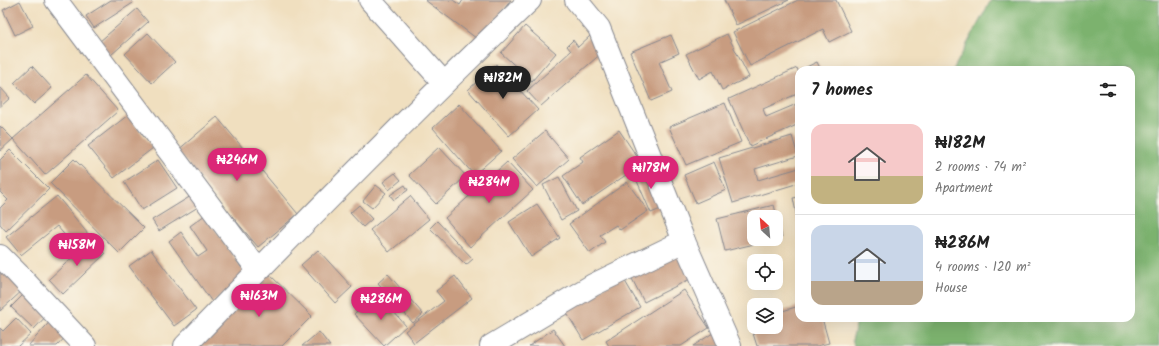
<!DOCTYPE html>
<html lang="en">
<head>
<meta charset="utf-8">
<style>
  body { margin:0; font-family:Kalam,sans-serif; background:#f6f6f6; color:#222; height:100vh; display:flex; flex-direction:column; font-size:15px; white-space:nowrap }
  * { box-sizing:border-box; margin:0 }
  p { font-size:13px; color:#767676 }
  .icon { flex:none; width:22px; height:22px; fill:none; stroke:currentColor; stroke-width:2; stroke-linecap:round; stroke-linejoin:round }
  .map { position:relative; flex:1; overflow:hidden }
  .side { position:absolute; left:795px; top:66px; width:340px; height:256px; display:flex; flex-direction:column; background:#fff; border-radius:12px; box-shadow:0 4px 16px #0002 }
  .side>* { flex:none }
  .needle { width:26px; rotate:334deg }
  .buttons { position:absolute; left:747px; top:210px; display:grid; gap:8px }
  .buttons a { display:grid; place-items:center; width:36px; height:36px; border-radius:8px; background:#fff; box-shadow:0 4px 16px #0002; font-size:20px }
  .price { position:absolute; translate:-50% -34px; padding:0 9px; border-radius:14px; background:#db2777; color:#fff; font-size:13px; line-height:26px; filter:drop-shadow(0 1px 2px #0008) }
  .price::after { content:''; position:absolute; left:50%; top:24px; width:12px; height:9px; margin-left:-6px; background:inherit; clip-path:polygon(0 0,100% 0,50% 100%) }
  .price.current { background:#222; color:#fff }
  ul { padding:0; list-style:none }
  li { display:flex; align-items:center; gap:12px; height:100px; padding:0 16px }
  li+li { border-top:1px solid #e0e0e0 }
  li span { display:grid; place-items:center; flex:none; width:112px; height:80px; border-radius:12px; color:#555 }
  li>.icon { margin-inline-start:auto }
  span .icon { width:48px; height:48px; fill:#fffc; stroke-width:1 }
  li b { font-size:17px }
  h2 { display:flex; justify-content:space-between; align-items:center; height:48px; padding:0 16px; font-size:17px }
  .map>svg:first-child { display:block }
  .forest { fill:#7cb26e; stroke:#4c7066 }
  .building { fill:#c89c80 }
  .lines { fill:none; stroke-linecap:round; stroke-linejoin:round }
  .minor-casing { stroke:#86878e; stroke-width:24 }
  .minor { stroke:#fff; stroke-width:22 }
</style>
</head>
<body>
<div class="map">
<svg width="1159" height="346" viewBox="0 0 1159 346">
  <rect width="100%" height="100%" fill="#fbf7ec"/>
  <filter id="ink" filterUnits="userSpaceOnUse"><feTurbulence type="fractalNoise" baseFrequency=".025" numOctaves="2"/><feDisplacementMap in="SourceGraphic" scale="8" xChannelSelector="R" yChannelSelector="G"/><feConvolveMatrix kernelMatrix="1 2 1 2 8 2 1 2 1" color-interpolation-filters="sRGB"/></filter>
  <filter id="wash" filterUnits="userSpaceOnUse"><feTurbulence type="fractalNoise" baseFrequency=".012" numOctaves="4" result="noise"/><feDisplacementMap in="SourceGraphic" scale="16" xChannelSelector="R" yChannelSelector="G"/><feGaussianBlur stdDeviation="0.9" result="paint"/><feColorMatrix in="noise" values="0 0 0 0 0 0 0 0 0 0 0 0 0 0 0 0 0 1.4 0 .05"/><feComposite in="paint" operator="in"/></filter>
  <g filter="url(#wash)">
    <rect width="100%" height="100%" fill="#f0dfbf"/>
    <polygon class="forest" points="991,0 1159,0 1159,346 854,346 852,340 858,318 1131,318 1131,70 953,70"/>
    <g id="blocks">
      <g class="building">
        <polygon points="111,0 131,0 133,3 94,28 86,16"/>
        <polygon points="425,0 453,0 460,5 463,0 511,0 480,41"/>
        <polygon points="724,0 789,0 736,25"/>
        <polygon points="798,0 836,0 851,31 829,42 823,29 750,66 733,32"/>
        <polygon points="20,1 33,26 15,35 3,10"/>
        <polygon points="137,9 148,22 111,55 99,42"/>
        <polygon points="525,26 556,53 532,81 501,53"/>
        <polygon points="148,33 175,62 152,83 125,54"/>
        <polygon points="727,34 749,77 722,90 713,71 699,79 686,54"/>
        <polygon points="671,35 679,53 659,62 672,92 651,101 630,52"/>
        <polygon points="590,36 604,51 541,106 527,91 571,51 567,46 573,40 578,47"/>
        <polygon points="817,62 821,70 800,70"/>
        <polygon points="496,64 538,110 509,136 468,90"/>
        <polygon points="32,66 52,88 34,104 14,83"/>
        <polygon points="797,68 799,73 799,93 763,109 766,117 799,103 799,124 750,146 729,99"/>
        <polygon points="86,75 118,111 45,175 13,139"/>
        <polygon points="0,87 10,98 0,107"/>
        <polygon points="725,103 741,142 686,165 669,127"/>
        <polygon points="459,104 501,151 474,175 433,128"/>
        <polygon points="128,115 153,148 114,178 88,146"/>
        <polygon points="217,117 298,214 258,247 177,151"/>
        <polygon points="0,126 13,139 0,151"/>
        <polygon points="619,130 642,164 582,205 563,176 583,162 580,157"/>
        <polygon points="545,131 569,159 537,187 512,159"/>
        <polygon points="792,136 798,156 755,169 758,180 799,168 799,183 733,203 719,158"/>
        <polygon points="439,147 466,176 436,204 409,175"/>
        <polygon points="10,150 49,189 6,231 0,224 0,208 8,200 0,192 0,160"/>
        <polygon points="74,159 144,228 119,253 50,183"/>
        <polygon points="158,160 177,188 142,210 124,182"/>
        <polygon points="507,162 533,190 470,247 445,218"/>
        <polygon points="714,162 726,190 696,203 684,175"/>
        <polygon points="651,167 668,206 651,213 634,174"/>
        <polygon points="395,173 401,180 389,190 383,182"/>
        <polygon points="559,177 577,211 561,220 543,185"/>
        <polygon points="627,182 648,211 620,230 616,225 600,235 605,242 590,253 569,224"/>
        <polygon points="376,185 386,193 372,208 363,201"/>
        <polygon points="405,185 408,190 394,200 390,195"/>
        <polygon points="57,196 88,234 73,245 57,226 21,255 6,237"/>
        <polygon points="191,196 198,207 159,231 152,220"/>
        <polygon points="410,196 429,219 389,252 370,230"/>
        <polygon points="799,197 799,221 798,222 793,198"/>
        <polygon points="537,204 560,238 531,257 509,222"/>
        <polygon points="359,205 372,219 363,227 350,213"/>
        <polygon points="774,205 782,237 776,238 776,217 754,217 754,239 771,240 725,251 717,219"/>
        <polygon points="205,215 248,277 212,302 169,241 181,232 198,257 207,251 190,226"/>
        <polygon points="437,221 473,259 466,265 430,228"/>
        <polygon points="92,239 105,254 63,294 49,279"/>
        <polygon points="678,249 692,278 644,302 629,273"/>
        <polygon points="151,250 196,310 174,326 129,266"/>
        <polygon points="318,250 352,287 335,303 301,265"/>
        <polygon points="0,270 23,290 0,311"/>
        <polygon points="267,272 312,316 282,346 194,346"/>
        <polygon points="388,274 423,314 413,323 378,283"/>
        <polygon points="455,276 472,298 414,343 405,331 444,301 436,291"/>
        <polygon points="622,276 640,307 583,340 565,310"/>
        <polygon points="684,290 709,328 681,346 609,346 606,341"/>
        <polygon points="26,292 49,313 34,329 11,307"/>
        <polygon points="381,297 406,326 384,346 354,314 364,305 367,309"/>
        <polygon points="799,306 799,318 822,318 829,343 817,346 757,346 749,321 754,320 754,327 776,327 776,313"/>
        <polygon points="54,317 70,332 57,346 28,346"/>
        <polygon points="16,318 31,334 18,346 0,346 0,328 3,331"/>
        <polygon points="553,329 565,346 529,346"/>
        <polygon points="716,331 726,346 693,346"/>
        <polygon points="319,332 330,346 302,346"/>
      </g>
    </g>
  </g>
  <g filter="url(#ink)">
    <use href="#blocks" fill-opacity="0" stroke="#86878e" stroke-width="1"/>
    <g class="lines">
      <defs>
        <g id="minor">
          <polyline points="56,0 258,270"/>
          <polyline points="370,0 444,83"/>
          <polyline points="576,0 599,28 684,241 730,346"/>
          <polyline points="0,256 17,273 85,346"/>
          <path d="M 185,346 C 298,229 412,113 530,0"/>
          <polyline points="491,346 593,285 684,241"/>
        </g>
      </defs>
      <use href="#minor" class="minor-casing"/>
      <use href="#minor" class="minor"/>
    </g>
  </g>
</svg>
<div class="buttons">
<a><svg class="needle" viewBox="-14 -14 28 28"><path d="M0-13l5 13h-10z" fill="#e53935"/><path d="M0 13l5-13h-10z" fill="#767676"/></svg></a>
<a><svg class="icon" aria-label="locate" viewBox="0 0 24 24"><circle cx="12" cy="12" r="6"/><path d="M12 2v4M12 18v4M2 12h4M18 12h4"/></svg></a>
<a><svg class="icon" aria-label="layers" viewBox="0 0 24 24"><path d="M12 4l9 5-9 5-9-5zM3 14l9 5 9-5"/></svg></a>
</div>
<b class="price current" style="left:503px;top:100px">₦182M</b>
<b class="price" style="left:237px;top:182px">₦246M</b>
<b class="price" style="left:651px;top:190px">₦178M</b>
<b class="price" style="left:489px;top:204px">₦284M</b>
<b class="price" style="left:77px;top:267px">₦158M</b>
<b class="price" style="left:259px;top:318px">₦163M</b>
<b class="price" style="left:381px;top:321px">₦286M</b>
<section class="side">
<h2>7 homes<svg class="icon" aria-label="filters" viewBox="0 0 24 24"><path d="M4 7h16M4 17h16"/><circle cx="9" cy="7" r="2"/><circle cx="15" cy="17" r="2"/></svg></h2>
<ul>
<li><span style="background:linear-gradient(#f6c9c9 65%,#c2b280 0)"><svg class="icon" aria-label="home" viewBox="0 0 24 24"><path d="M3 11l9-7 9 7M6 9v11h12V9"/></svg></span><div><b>₦182M</b><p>2 rooms · 74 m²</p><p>Apartment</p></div></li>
<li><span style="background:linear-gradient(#c9d6e8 70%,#b9a48a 0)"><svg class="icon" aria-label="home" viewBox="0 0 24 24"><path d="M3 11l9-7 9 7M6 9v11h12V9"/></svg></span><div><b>₦286M</b><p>4 rooms · 120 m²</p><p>House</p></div></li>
</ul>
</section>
</div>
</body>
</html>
